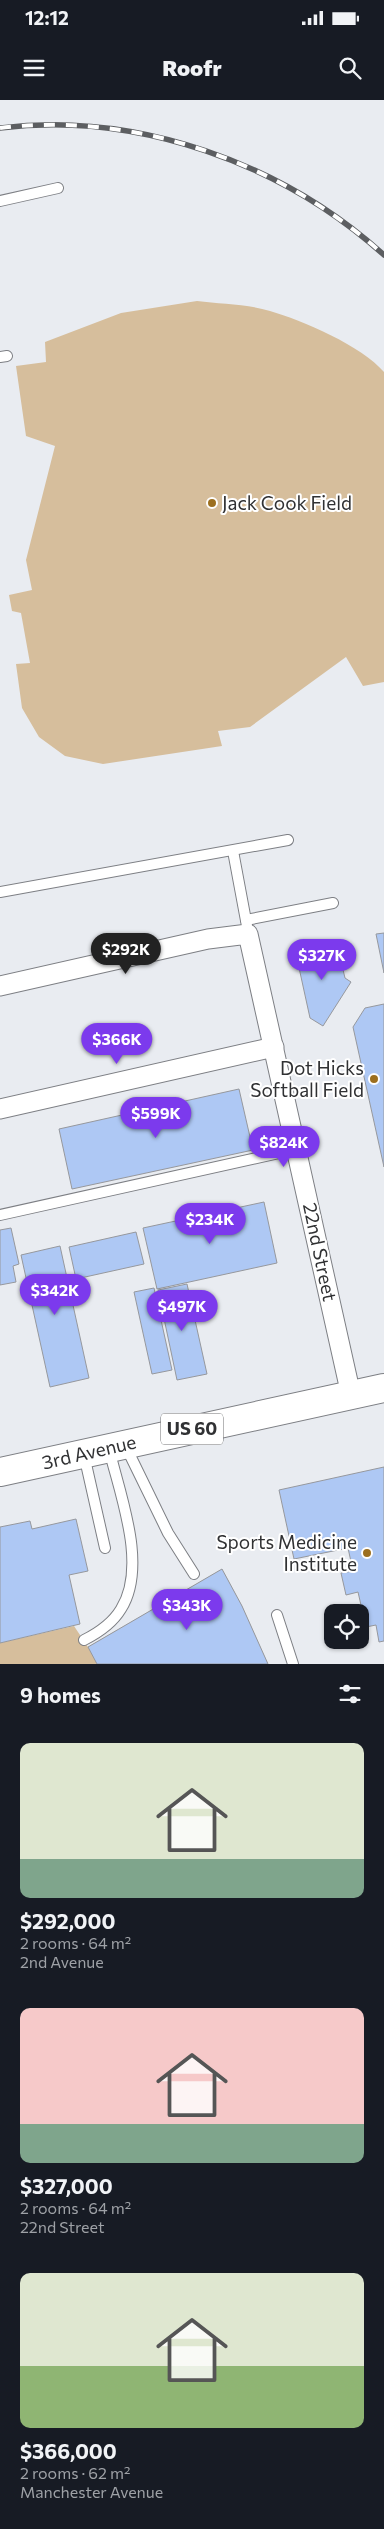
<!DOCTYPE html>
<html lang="en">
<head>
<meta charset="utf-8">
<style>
  body { margin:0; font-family:Commissioner,sans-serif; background:#20242c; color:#f1f3f6; height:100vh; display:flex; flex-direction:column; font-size:19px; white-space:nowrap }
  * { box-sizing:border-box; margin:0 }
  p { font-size:16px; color:#9ea1a6 }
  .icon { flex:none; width:28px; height:28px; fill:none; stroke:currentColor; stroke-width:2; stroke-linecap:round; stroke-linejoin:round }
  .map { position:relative; height:1564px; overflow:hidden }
  .side { display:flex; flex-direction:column; background:#171b24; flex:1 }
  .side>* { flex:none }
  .tools { position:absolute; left:324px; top:1504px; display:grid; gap:10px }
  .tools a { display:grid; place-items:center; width:45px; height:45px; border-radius:10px; background:#171b24; box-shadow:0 1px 4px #0004; font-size:25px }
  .price { position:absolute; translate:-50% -42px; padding:0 11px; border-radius:18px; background:#7c3aed; color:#fff; font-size:16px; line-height:32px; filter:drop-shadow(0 1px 2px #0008) }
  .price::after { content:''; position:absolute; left:50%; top:30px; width:15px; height:11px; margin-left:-8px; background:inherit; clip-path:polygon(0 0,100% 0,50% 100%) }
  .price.selected { background:#222; color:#fff }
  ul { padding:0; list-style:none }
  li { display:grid; align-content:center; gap:10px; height:265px; padding:0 20px }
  li span { display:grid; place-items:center; height:155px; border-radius:10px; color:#555 }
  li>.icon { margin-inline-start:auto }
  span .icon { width:90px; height:90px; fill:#fffc; stroke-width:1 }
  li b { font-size:21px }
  h2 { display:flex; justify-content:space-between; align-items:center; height:60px; padding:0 20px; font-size:21px }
  .status { display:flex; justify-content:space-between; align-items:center; height:35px; padding:0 25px; background:#171b24; direction:ltr }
  .status svg { height:14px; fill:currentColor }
  header { display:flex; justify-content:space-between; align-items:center; height:65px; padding:0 20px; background:#171b24; font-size:22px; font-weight:800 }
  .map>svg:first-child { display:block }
  .green { fill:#d6be9c }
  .building { fill:#aec8f4; stroke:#96989d }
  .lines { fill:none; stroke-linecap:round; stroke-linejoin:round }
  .lane-casing { stroke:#7d7f84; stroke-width:12 }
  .street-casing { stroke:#7d7f84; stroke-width:21 }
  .primary-casing { stroke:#7d7f84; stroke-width:30 }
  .lane { stroke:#fff; stroke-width:10 }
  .street { stroke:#fff; stroke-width:19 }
  .primary { stroke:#fff; stroke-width:28 }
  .rail-casing { stroke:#5c5e61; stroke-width:5.5 }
  .rail { stroke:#fff; stroke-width:4; stroke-dasharray:11; stroke-linecap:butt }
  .poi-dot { fill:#9c6f1f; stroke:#fff; stroke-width:2 }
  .labels { text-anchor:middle; stroke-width:4; stroke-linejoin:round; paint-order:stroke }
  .shield { fill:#fff; stroke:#6e6f70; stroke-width:1 }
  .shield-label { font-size:18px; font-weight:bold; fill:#303133 }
  .poi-label { font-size:19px; fill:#303133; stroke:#fff; text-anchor:end }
  .street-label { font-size:19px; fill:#303133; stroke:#fff }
</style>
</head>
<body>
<div class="status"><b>12:12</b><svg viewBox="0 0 49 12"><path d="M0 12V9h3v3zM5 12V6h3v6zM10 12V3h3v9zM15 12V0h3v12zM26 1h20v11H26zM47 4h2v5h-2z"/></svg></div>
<header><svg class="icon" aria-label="menu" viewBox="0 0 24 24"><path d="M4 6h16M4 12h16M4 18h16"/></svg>Roofr<svg class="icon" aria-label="search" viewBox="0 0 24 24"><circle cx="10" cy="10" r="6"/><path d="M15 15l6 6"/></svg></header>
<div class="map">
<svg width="384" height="1564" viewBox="0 0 384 1564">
  <rect width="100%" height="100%" fill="#e9ecf1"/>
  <g class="green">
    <path d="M 197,201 C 220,204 247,204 270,211 C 302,220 362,246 384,272 L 384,582 L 363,586 L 346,557 L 250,627 L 218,631 L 222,646 L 103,664 L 65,656 L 39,637 L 22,608 L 16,564 L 30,563 L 21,513 L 12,511 L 9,495 L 32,490 L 26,460 L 55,346 L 26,336 L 16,266 L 46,262 L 45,242 L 121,213 Z"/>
    <polygon points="222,1469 242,1506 268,1564 0,1564 0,1543 74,1526 88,1547"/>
  </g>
  <g class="building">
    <polygon points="384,833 384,873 376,834"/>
    <polygon points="337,845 345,878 351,882 323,926 310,918 296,854"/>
    <polygon points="384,904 384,1067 353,927 365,908"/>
    <polygon points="239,989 253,1050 72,1089 59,1029"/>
    <polygon points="264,1102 277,1163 157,1189 143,1128"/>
    <polygon points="11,1128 19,1164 13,1166 16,1182 0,1185 0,1130"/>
    <polygon points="136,1132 144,1164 76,1179 69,1147"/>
    <polygon points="60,1146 89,1278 50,1287 21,1155"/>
    <polygon points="187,1184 207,1274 177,1280 158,1190"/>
    <polygon points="154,1188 172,1270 152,1274 134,1192"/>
    <polygon points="384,1367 384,1541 379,1542 376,1525 366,1527 358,1492 346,1495 341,1473 353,1471 348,1448 294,1459 279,1390"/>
    <polygon points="76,1419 88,1471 69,1475 80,1524 0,1543 0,1427 30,1421 32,1429"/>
    <polygon points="222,1469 242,1506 268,1564 97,1564 88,1547"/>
  </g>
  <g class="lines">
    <defs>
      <g id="lane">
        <polyline points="0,101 58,88"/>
        <polyline points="0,257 7,256"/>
        <polyline points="233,751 247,826"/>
        <polyline points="0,792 288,740"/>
        <polyline points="246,820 333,803"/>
        <polyline points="0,1115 297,1049"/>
        <polyline points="125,1345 168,1433 194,1474"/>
        <polyline points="84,1355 105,1448"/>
        <polyline points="277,1515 293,1564"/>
        <path d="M 84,1540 C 98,1533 112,1524 121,1509 C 148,1466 120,1395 109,1349"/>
      </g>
      <g id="street">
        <polyline points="0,886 208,839 248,834 351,1295"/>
        <polyline points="0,1009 274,947"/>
      </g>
      <polyline id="primary" points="0,1372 384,1288"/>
    </defs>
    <use href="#lane" class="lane-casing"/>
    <use href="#street" class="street-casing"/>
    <use href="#primary" class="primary-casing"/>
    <use href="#lane" class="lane"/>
    <use href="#street" class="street"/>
    <use href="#primary" class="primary"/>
    <defs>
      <path id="rail" d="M 0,28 C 137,11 282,63 384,155"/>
    </defs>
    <use href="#rail" class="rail-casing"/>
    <use href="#rail" class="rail"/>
  </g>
  <g class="poi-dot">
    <circle cx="212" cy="403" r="5"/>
    <circle cx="374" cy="979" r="5"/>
    <circle cx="367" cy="1453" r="5"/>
  </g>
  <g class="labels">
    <rect class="shield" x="161" y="1313.5" width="62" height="31" rx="4"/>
    <g class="shield-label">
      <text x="192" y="1335">US 60</text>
    </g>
    <g class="poi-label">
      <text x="222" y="410" text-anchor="start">Jack Cook Field</text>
      <text x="364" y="975">Dot Hicks<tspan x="364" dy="22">Softball Field</tspan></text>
      <text x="357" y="1449">Sports Medicine<tspan x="357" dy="22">Institute</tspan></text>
    </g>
    <g class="street-label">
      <text transform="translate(320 1152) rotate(78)" y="7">22nd Street</text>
      <text transform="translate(89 1352) rotate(-13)" y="7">3rd Avenue</text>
    </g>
  </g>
</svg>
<div class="tools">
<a><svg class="icon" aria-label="locate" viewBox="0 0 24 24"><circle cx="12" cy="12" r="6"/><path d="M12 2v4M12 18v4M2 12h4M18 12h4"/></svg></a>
</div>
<b class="price selected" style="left:126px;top:875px">$292K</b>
<b class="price" style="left:322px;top:881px">$327K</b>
<b class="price" style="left:117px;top:965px">$366K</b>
<b class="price" style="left:156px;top:1039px">$599K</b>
<b class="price" style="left:284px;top:1068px">$824K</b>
<b class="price" style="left:210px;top:1145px">$234K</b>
<b class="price" style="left:55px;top:1216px">$342K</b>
<b class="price" style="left:182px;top:1232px">$497K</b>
<b class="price" style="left:187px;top:1531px">$343K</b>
</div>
<section class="side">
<h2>9 homes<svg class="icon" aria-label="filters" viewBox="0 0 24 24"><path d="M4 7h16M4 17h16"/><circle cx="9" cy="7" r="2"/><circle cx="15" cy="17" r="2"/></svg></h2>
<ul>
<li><span style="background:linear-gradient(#dfe7d0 75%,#7fa58c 0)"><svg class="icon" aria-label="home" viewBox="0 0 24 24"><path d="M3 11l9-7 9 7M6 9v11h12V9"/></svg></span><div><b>$292,000</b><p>2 rooms · 64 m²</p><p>2nd Avenue</p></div></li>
<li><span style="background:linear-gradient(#f6c9c9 75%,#7fa58c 0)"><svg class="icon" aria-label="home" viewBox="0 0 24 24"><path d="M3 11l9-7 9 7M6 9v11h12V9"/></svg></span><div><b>$327,000</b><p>2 rooms · 64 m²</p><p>22nd Street</p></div></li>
<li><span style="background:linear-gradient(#dfe7d0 60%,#8fb573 0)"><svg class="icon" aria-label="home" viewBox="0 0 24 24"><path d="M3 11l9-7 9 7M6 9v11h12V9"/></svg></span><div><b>$366,000</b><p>2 rooms · 62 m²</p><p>Manchester Avenue</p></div></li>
</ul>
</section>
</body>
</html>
